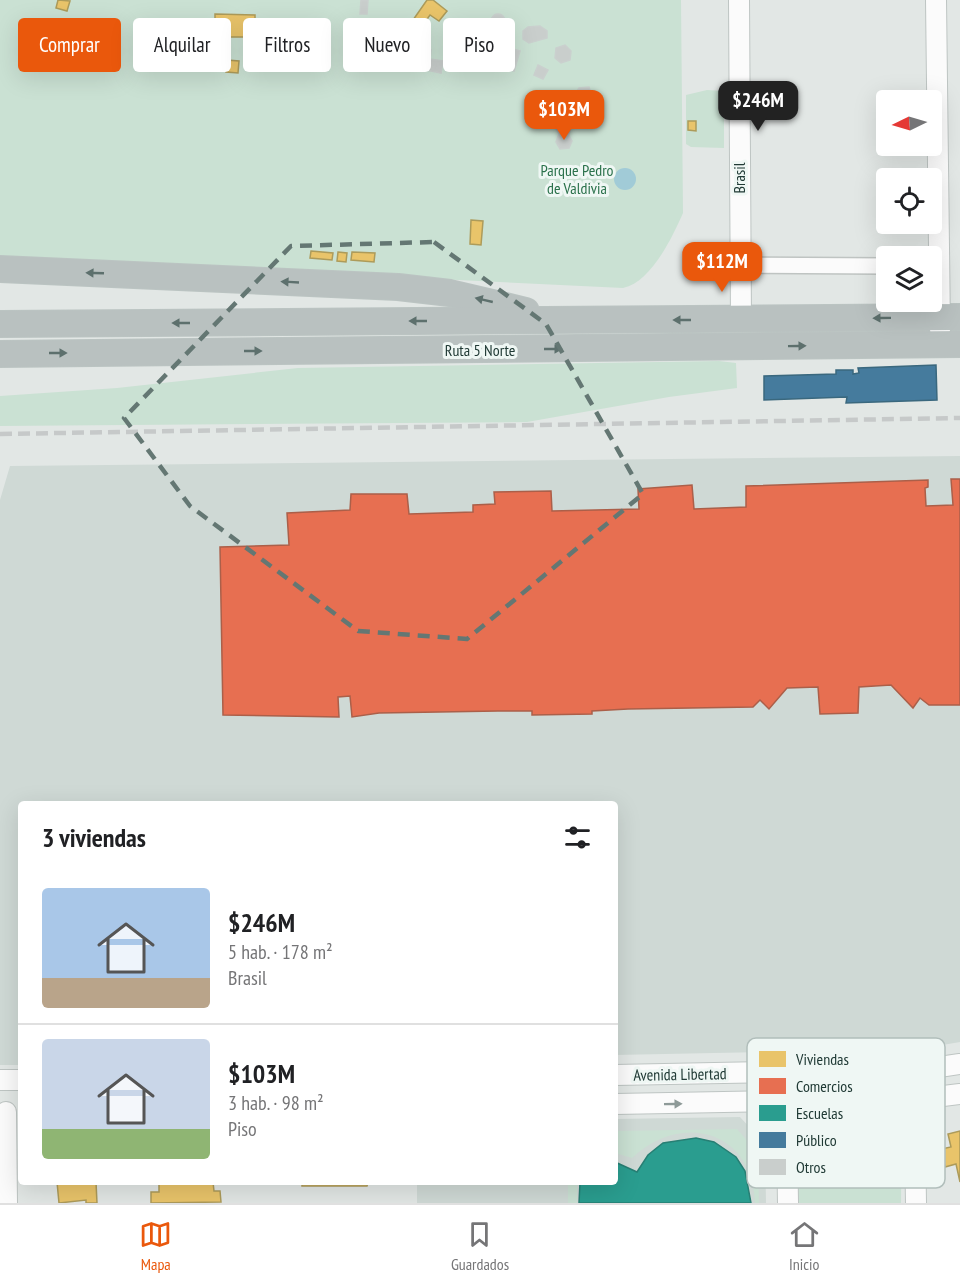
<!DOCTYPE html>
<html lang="es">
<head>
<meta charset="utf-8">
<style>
  body { margin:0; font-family:"PT Sans Narrow",sans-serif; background:#f2f2f2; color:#202124; height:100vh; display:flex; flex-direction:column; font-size:22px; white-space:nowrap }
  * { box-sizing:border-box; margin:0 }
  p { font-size:20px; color:#757577 }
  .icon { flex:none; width:33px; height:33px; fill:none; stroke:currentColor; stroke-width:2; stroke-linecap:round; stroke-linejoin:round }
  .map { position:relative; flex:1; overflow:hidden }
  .panel { position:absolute; left:18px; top:801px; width:600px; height:384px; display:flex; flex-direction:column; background:#fff; border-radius:6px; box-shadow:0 6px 24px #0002 }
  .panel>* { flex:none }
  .banner { position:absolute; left:18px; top:18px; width:600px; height:54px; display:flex; gap:12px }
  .needle { width:39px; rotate:265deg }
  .tools { position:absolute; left:876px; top:90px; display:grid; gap:12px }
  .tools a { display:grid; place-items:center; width:66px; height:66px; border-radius:6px; background:#fff; box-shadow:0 6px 24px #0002; font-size:30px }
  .price { position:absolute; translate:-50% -51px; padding:0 14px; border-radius:12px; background:#ea580c; color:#fff; font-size:20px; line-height:39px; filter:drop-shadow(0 2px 3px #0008) }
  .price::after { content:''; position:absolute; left:50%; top:36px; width:18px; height:14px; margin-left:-9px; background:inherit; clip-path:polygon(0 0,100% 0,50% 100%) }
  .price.selected { background:#222; color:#fff }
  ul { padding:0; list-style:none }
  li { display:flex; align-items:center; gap:18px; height:150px; padding:0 24px }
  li+li { border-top:2px solid #e0e0e0 }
  li span { display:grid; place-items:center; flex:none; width:168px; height:120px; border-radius:6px; color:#555 }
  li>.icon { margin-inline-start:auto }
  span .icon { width:72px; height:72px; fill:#fffc; stroke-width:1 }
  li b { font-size:26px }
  h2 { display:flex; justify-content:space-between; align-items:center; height:72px; padding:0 24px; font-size:26px }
  .chip { padding:0 21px; border-radius:6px; background:#fff; box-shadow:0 6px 24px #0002; font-size:21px; line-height:54px }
  .chip.selected { background:#ea580c; color:#fff }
  .tabs { display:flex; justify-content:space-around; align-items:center; height:84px; border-top:2px solid #e0e0e0; background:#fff; font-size:16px; color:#757577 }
  .tabs a { display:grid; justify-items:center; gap:3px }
  .tabs .selected { color:#ea580c }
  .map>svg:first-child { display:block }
  .built { fill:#cfd9d5 }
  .green { fill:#cae1d3 }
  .water { fill:#a1cbd7 }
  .homes { fill:#e9c46a; stroke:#ad9b5a; stroke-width:1.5 }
  .shops { fill:#e76f51; stroke:#ab5f49; stroke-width:1.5 }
  .schools { fill:#2a9d8f; stroke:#277f74; stroke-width:1.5 }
  .public { fill:#457b9d; stroke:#3a687e; stroke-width:1.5 }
  .building { fill:#c9cecc; stroke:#cad0ce; stroke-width:1.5 }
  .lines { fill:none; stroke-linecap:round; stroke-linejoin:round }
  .street-casing { stroke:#bfc4c2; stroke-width:18 }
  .secondary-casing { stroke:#bec5c3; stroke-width:22 }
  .highway-casing { stroke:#bbc4c2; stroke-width:28 }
  .street { stroke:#fbfbfb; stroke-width:15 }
  .secondary { stroke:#fbfbfb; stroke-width:20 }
  .highway { stroke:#b9c1c0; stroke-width:26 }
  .rail { stroke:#c6c9c9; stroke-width:4.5; stroke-dasharray:12 6; stroke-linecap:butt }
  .oneway { fill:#5d706d }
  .oneway2 { fill:#8e9a98 }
  .marked { fill:none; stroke:#647773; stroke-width:4.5; stroke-dasharray:12 8; stroke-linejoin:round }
  .labels { text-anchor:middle; stroke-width:6; stroke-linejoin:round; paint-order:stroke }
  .park-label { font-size:16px; fill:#2a714b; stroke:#eff7f4 }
  .street-label { font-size:16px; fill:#203a35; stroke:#eff7f4 }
  .key { fill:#eff7f4; stroke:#b1bebb; stroke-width:1.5 }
  .key-label { font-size:16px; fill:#203a35 }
</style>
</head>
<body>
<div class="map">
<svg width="960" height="1203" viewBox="0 0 960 1203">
  <rect width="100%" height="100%" fill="#e2e7e5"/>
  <g class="built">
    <polygon points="960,456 960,1042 919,1049 615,1055 615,804 21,804 21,1065 0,1065 0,500 10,466"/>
    <polygon points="740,1117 765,1144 766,1203 417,1203 417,1182 615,1182 615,1119"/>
  </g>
  <g class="green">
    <path d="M 0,0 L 681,0 L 683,213 C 672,238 651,282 623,288 L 0,258 Z"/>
    <polygon points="707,90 724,91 724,148 691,147 686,144 686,95"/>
    <polygon points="719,361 736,363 737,388 669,397 527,422 0,426 0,396 117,388 298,368"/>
    <polygon points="902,1116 901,1203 794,1203 792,1119"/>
    <path d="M 737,1129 L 758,1153 L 759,1203 L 755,1203 C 753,1131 682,1111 632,1158 L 615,1153 L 615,1131 Z"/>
    <rect x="568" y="1182" width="9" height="21"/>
  </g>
  <circle class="water" cx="625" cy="179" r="11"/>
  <g class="homes">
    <polygon points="58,0 70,1 67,11 56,8"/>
    <polygon points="427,0 433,0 447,11 439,21 430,15 425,22 413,20"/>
    <polygon points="215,14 255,15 255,37 215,37"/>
    <polygon points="257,19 272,20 272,27 257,26"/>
    <polygon points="227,60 239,61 238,73 226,72"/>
    <polygon points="688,121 696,121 696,131 688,130"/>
    <polygon points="471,220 483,221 481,245 470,244"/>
    <polygon points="311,251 333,253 332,260 310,258"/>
    <polygon points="338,252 347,253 346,262 337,261"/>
    <polygon points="352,252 375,253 374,262 351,260"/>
    <polygon points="960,1131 960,1182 956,1164 945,1167 941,1149 951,1147 948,1134"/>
    <polygon points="57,1182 96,1182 97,1203 86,1203 86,1200 59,1203"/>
    <polygon points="159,1182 213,1182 214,1191 220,1191 221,1202 151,1203 151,1192 159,1192"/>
    <polygon points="302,1182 368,1182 367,1186 302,1186"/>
  </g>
  <polygon class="shops" points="951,479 960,479 960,705 929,705 920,698 913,708 891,685 859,687 858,713 820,714 818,687 787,688 769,709 760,700 753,707 628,709 592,711 592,714 532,715 532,711 498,711 379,713 352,717 350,696 338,697 339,717 223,715 220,547 289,545 287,513 350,510 351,494 407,494 409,514 473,512 473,505 495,504 494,492 551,491 552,511 639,509 638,489 692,485 694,509 746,507 746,486 928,480 928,487 925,488 926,506 953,505"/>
  <polygon class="schools" points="696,1138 714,1142 736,1157 745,1171 751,1203 579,1203 580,1182 615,1182 615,1162 637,1172 648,1155 663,1143"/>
  <polygon class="public" points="936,365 937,400 846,403 847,397 764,400 764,376 836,374 836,370 853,370 853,374 859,373 858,368"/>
  <g class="building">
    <polygon points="361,0 368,0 367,14 360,14"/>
    <circle cx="498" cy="21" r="7"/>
    <polygon points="540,26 547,31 547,38 529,43 523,39 523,31 528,27"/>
    <polygon points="369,28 379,29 378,39 368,38"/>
    <polygon points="476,37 520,51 514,71 469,57"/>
    <polygon points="565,45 571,51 570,60 561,63 555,58 556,48"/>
    <polygon points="424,49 431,50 430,59 443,61 441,73 421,69"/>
    <polygon points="538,65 548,70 543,79 534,75"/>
    <polygon points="589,87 592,96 589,103 578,104 575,94 579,88"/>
    <polygon points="566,119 571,127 569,134 567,132 559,134 556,129 558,121"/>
    <polygon points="567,132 572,141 569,148 560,149 556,142 559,134"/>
  </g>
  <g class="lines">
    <defs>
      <polyline id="street" points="740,265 886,266"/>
      <g id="secondary">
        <polyline points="739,0 741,320"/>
        <polyline points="936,0 940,330"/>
        <polyline points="914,1069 916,1203"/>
        <polyline points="786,1072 788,1203"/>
        <polyline points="615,1075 926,1069 960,1064"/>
        <polyline points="0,1080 21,1080"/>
        <polyline points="615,1104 927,1098 960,1094"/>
        <polyline points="6,1112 7,1203"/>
      </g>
      <g id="highway">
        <polyline points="0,269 398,287 450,293 526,311"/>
        <polyline points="0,324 960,317"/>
        <polyline points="0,354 960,344"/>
      </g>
    </defs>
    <use href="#street" class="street-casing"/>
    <use href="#secondary" class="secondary-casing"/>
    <use href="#highway" class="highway-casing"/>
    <use href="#street" class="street"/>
    <use href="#secondary" class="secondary"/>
    <use href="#highway" class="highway"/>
    <polyline class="rail" points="0,434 960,418"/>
  </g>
  <defs><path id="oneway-solid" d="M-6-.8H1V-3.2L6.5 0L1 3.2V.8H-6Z" transform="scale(1.5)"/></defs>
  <g class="oneway">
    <use href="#oneway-solid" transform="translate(95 273) rotate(-178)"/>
    <use href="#oneway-solid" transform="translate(290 282) rotate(-177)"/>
    <use href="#oneway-solid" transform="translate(484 300) rotate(-167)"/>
    <use href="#oneway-solid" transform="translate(882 318) rotate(179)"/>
    <use href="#oneway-solid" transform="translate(682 320) rotate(180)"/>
    <use href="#oneway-solid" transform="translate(418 321) rotate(180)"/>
    <use href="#oneway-solid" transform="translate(181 323) rotate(180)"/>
    <use href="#oneway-solid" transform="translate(797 346) rotate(-1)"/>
    <use href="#oneway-solid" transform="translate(553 349)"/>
    <use href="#oneway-solid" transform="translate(253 351)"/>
    <use href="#oneway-solid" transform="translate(58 353)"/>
  </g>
  <use class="oneway2" href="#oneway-solid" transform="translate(673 1104) rotate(-1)"/>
  <path class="marked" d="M 434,242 L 546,324 L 643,494 L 467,639 L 358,631 L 190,506 L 124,418 L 291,246 Z"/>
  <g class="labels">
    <g class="park-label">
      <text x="577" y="176">Parque Pedro<tspan x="577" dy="18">de Valdivia</tspan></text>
    </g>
    <g class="street-label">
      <text transform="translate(739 178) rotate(-90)" y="6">Brasil</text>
      <text x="480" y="356">Ruta 5 Norte</text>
      <text transform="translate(680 1074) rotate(-1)" y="6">Avenida Libertad</text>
    </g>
  </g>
  <rect x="747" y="1038" width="198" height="150" rx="9" class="key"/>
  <rect x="759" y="1051" width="27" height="16" fill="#e9c46a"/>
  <rect x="759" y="1078" width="27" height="16" fill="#e76f51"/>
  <rect x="759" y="1105" width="27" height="16" fill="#2a9d8f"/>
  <rect x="759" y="1132" width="27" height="16" fill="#457b9d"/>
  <rect x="759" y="1159" width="27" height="16" fill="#c9cecc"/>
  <g class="key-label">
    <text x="796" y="1065">Viviendas</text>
    <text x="796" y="1092">Comercios</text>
    <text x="796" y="1119">Escuelas</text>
    <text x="796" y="1146">Público</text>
    <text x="796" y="1173">Otros</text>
  </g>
</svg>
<div class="tools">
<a><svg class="needle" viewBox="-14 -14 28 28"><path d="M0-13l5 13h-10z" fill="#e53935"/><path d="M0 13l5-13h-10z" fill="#757577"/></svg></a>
<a><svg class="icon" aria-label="locate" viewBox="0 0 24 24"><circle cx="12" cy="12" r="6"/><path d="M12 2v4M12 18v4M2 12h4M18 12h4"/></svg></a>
<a><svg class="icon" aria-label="layers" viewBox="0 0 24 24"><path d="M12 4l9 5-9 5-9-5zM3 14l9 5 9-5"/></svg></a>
</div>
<b class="price selected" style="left:758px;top:132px">$246M</b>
<b class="price" style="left:564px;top:141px">$103M</b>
<b class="price" style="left:722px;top:293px">$112M</b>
<div class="banner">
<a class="chip selected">Comprar</a>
<a class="chip">Alquilar</a>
<a class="chip">Filtros</a>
<a class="chip">Nuevo</a>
<a class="chip">Piso</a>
</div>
<section class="panel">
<h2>3 viviendas<svg class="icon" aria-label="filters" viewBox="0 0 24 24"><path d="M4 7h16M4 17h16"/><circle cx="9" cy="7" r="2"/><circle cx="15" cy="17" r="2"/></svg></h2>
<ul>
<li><span style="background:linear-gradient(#a9c7e8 75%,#b9a48a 0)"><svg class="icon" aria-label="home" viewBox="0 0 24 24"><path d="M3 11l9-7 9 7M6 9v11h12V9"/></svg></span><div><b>$246M</b><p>5 hab. · 178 m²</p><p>Brasil</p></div></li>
<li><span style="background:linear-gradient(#c9d6e8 75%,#8fb573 0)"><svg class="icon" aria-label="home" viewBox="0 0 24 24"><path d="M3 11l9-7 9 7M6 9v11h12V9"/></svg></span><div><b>$103M</b><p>3 hab. · 98 m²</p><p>Piso</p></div></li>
</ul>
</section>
</div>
<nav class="tabs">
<a class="selected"><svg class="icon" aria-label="map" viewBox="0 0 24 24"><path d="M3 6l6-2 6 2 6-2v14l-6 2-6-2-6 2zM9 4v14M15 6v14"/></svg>Mapa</a>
<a><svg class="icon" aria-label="saved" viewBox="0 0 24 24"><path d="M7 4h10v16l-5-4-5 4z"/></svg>Guardados</a>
<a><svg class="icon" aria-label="home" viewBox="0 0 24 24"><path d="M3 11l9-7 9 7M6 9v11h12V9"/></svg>Inicio</a>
</nav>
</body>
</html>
